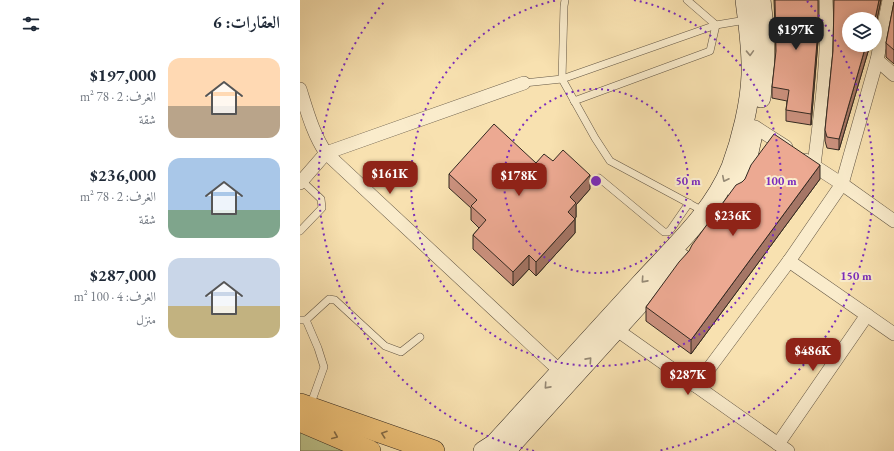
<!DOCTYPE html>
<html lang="ar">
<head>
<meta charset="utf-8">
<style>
  body { margin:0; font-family:"EB Garamond",Amiri,serif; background:#f2f2f3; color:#1f2937; direction:rtl; height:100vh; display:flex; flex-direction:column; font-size:15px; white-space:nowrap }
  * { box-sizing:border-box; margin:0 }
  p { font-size:13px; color:#747a83 }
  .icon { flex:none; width:22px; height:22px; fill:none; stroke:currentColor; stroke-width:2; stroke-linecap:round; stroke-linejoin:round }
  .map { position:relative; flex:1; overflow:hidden; direction:ltr }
  .panel { display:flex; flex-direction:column; background:#fff; width:300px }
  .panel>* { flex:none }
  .buttons { position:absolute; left:542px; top:12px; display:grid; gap:8px }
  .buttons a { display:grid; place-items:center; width:40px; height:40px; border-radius:50%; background:#fff; box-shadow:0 2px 10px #0003; font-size:20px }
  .price { position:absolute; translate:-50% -34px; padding:0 9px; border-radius:8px; background:#8f2418; color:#fff; font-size:13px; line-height:26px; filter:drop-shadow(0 1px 2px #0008) }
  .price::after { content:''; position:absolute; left:50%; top:24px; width:12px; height:9px; margin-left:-6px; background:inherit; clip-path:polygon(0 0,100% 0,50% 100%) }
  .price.current { background:#222; color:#fff }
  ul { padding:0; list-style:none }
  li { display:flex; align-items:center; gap:12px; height:100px; padding:0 20px }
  li span { display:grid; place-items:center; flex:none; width:112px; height:80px; border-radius:12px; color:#555 }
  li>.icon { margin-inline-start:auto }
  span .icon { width:48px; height:48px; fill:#fffc; stroke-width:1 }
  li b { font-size:17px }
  h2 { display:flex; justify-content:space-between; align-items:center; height:48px; padding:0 20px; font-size:17px }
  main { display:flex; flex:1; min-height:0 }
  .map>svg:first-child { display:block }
  .green { fill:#bdc38c; stroke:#787656 }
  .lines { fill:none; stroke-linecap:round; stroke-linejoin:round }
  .lane-casing { stroke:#645745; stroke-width:8 }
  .street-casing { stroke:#645745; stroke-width:14 }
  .secondary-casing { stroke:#332921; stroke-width:20 }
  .primary-casing { stroke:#332921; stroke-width:22 }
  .lane { stroke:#faeccc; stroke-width:7 }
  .street { stroke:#faeccc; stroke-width:13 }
  .secondary { stroke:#faeccc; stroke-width:19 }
  .primary { stroke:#ecc078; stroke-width:21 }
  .wall { fill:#cb917e; stroke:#332921 }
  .shaded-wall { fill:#a57666; stroke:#332921 }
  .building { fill:#eca992; stroke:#332921 }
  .oneway { stroke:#968a76 }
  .oneway2 { stroke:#866d48 }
  .ring { fill:none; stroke:#7b2cbf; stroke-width:2; stroke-dasharray:2 4 }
  .centre { fill:#7b2cbf; stroke:#faeccc; stroke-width:2 }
  .ring-label { font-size:12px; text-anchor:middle; font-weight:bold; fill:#7b2cbf; stroke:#faeccc; stroke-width:4; stroke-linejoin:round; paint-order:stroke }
</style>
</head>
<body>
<main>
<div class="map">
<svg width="594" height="451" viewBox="0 0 594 451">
  <rect width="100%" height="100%" fill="#f8e1b0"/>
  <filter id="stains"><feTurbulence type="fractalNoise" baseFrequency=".005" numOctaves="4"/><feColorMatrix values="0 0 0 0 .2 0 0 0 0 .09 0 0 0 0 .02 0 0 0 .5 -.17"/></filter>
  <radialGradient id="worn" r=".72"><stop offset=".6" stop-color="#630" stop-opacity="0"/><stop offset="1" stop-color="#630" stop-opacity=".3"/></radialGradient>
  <polygon class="green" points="0,428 60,451 0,451"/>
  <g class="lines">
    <defs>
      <g id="lane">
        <polyline points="265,0 264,6 262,79 295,138 310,161 405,212"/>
        <polyline points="224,83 262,79 416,25 446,20"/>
        <polyline points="274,101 410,51 416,25 387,0"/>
        <polyline points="299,178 364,232 368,232 371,229 389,203"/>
        <polyline points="0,231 22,208 21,199 2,181"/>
        <polyline points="0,320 6,320 29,299 35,300 85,346 101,352 120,337"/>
        <polyline points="6,320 18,348 24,367 10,406"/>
      </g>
      <g id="street">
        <polyline points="577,60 594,75"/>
        <polyline points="224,83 26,153 260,371"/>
        <path d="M 0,89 C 7,111 13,134 26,153 L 0,183"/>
        <polyline points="447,125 455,127 486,147"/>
        <polyline points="505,160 542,184 594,221"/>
        <path d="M 514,165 C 521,110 529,55 526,0"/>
        <polyline points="489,261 594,334"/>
        <polyline points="311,324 317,330 488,451"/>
        <polyline points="396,386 489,261 542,184 577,60 589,0"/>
        <polyline points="478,444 567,315"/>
      </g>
      <g id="secondary">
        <polyline points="461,0 464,26 465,62 461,98"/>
        <polyline points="435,188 447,161 453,134"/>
        <path d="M 183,451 L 194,444 C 243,390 292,337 341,283 C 374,247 413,212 431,167 C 441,140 450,104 451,75 C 452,50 448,25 445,0"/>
        <polyline points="206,451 381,258"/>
      </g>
      <g id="primary">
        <polyline points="0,404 134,451"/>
        <polyline points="0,421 70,451"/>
      </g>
    </defs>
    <use href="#lane" class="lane-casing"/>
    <use href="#street" class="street-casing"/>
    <use href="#secondary" class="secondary-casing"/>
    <use href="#primary" class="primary-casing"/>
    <use href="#lane" class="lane"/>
    <use href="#street" class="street"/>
    <use href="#secondary" class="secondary"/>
    <use href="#primary" class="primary"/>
  </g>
  <g class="wall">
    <polygon points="474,0 518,0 518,41 511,125 486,121 486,110 487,101 472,98 472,87 476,53"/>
    <polygon points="534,0 581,0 575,29 575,19 549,45 570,45 539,150 527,148 525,141 525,130 533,51"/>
    <polygon points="594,2 594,64 586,57 586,43"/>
    <polygon points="253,161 290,189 276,205 276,217 275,219 275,233 236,276 229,269 213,286 173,249 173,235 179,228 171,220 171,208 149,188 149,174 236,163"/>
    <polygon points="520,179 391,354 346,321 346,307 389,251"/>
  </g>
  <g class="shaded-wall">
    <polygon points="579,0 581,0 575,29 575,19"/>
    <polygon points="518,30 518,41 511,125 511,114"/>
    <polygon points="566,45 570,45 539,150 539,139"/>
    <polygon points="520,165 520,179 391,354 391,340"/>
    <polygon points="290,175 290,189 276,205 276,217 268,226 268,212 270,197"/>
    <polygon points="275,219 275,233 236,276 236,262"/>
    <polygon points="229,255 229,269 213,286 213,272"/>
  </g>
  <g class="building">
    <polygon points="475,0 518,0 518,30 511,114 486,110 489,90 472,87 476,51"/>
    <polygon points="534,0 579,0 575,19 549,19 549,45 566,45 539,139 527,137 525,130 533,51"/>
    <polygon points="594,2 594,50 586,43"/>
    <polygon points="194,124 236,163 244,154 253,161 263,150 290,175 270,197 276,203 268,212 275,219 236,262 229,255 213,272 173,235 186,220 171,206 177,200 149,174"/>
    <polygon points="474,134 520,165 391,340 346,307 379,262 389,251 392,245 436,185 442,182 445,179 451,165"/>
  </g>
  <defs><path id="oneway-chevron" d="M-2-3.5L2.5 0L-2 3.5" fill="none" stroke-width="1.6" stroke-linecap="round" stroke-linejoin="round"/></defs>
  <g class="oneway">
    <use href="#oneway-chevron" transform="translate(450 53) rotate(88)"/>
    <use href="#oneway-chevron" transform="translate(425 179) rotate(116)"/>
    <use href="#oneway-chevron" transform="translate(344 280) rotate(132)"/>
    <use href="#oneway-chevron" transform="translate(289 360) rotate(-48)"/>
    <use href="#oneway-chevron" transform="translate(247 386) rotate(132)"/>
  </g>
  <g class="oneway2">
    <use href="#oneway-chevron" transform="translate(84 434) rotate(-161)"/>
    <use href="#oneway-chevron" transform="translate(35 436) rotate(23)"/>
  </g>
  <g class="ring">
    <circle cx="296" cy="181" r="92"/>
    <path d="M334 0A185 185 0 1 1 258 0"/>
    <path d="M234 451A277 277 0 0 1 85 1M507 1A277 277 0 0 1 358 451"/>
  </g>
  <circle cx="296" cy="181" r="6" class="centre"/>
  <g class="ring-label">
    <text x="388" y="185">50 m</text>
    <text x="481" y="185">100 m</text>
    <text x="556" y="280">150 m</text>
  </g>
  <rect width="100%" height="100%" filter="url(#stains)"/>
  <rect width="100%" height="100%" fill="url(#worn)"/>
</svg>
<div class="buttons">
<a><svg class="icon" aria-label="layers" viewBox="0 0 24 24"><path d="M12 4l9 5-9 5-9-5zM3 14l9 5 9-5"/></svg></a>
</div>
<b class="price current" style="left:496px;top:51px">$197K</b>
<b class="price" style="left:90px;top:195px">$161K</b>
<b class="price" style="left:219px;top:197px">$178K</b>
<b class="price" style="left:433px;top:237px">$236K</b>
<b class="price" style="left:513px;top:372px">$486K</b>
<b class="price" style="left:388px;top:396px">$287K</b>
</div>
<section class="panel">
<h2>العقارات: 6<svg class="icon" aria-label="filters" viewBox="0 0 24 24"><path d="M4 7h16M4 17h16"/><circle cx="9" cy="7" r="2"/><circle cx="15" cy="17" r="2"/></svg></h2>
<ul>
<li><span style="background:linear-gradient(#ffd9b3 60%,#b9a48a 0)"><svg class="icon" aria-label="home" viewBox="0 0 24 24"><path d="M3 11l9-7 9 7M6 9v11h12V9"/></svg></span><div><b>$197,000</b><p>الغرف: 2 · 78 m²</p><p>شقة</p></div></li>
<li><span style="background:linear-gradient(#a9c7e8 65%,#7fa58c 0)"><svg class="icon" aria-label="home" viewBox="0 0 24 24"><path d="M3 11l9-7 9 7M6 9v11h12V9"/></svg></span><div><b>$236,000</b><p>الغرف: 2 · 78 m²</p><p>شقة</p></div></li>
<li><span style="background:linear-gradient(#c9d6e8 60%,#c2b280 0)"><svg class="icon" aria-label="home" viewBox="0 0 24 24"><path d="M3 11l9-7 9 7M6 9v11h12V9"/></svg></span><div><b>$287,000</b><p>الغرف: 4 · 100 m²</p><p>منزل</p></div></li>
</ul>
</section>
</main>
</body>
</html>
